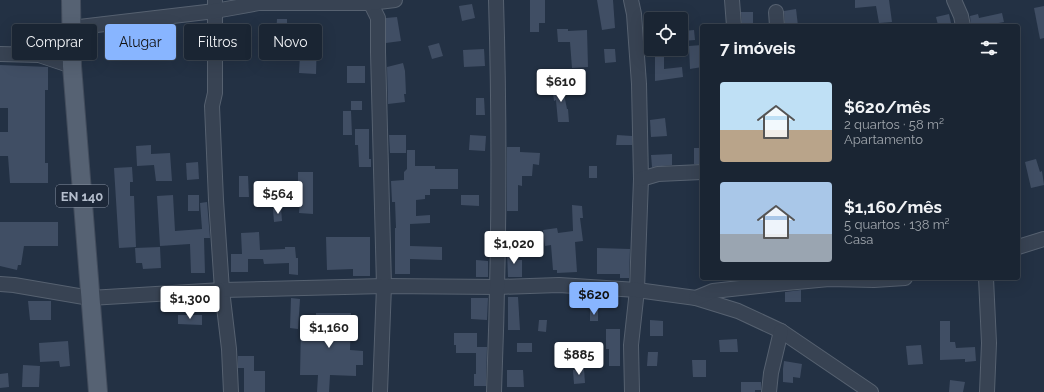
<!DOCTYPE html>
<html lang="pt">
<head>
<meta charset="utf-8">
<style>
  body { margin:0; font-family:Raleway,sans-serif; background:#232d3b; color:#f1f3f6; height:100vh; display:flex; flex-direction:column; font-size:15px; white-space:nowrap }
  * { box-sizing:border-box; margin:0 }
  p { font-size:13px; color:#9fa5ac }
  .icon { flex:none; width:22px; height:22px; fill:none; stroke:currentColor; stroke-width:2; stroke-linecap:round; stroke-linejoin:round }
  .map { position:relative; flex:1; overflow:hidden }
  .sheet { position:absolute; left:700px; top:24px; width:320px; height:256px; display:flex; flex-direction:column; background:#1a2533; border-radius:4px; box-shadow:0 4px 16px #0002,0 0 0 1px #38424e }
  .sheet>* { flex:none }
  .top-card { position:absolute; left:12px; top:24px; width:380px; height:36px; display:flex; gap:8px }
  .tools { position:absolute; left:644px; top:12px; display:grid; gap:8px }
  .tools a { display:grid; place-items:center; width:44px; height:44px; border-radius:4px; background:#1a2533; box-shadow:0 4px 16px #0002,0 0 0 1px #38424e; font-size:20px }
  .price { position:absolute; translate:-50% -34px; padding:0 9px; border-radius:4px; background:#fff; color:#222; font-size:13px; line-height:26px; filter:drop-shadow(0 1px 2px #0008) }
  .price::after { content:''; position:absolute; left:50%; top:24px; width:12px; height:9px; margin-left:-6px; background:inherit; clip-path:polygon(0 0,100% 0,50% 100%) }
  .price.on { background:#88b5ff; color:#111 }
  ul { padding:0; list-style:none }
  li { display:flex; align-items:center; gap:12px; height:100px; padding:0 20px }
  li span { display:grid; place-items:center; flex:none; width:112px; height:80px; border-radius:4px; color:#555 }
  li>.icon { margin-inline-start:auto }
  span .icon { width:48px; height:48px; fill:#fffc; stroke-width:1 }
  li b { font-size:17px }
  h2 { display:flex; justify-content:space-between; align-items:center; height:48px; padding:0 20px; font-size:17px }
  .tag { padding:0 14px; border-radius:4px; background:#1a2533; box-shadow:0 4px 16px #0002,0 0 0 1px #38424e; font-size:14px; line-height:36px }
  .tag.on { background:#88b5ff; color:#111 }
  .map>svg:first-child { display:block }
  .building { fill:#404e64 }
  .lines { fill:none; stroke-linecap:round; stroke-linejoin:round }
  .minor-casing { stroke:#566170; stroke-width:16 }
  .major-casing { stroke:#424c5c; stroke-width:20 }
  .minor { stroke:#384353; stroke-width:14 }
  .major { stroke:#566273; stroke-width:18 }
  .labels { text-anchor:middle; stroke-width:3; stroke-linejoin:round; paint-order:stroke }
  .shield { fill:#1d2839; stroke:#8791a1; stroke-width:1 }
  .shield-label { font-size:13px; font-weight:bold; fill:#b5becd }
</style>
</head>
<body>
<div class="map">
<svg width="1044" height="392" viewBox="0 0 1044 392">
  <rect width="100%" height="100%" fill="#233144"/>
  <g class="building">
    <polygon points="530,0 545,0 545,23 539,23 539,32 530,32"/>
    <polygon points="597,0 613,0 615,28 602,30"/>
    <polygon points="855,0 889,0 892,22 879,23 876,6 855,8"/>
    <polygon points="472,4 475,18 462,21 459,6"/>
    <polygon points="1044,6 1044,38 1040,39 1034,8"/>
    <polygon points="796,9 798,26 785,26 784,11"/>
    <polygon points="741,12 753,12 753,26 742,26"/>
    <polygon points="1002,13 1004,22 988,25 989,26 971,26 970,16 978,14 979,18"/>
    <polygon points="949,14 951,23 938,25 936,17"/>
    <polygon points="397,17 401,41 386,43 386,18"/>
    <polygon points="277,19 287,19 287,26 290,26 290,37 317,38 316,74 299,73 300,55 275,53"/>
    <polygon points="557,29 568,29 568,31 587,30 588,67 572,68 570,42 558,42"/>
    <polygon points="694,30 695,40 683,41 683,31"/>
    <polygon points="14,31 42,31 42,47 14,46"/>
    <polygon points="242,40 243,54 231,54 231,41"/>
    <polygon points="439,43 443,56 432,59 428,46"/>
    <polygon points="702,45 702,67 690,69 689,46"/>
    <polygon points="484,49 485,66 464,67 463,50"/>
    <polygon points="604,49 615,49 616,62 605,63"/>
    <polygon points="655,49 664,49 664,69 682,67 683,77 655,81"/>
    <polygon points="403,63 405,71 406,94 404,94 405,102 388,104 387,67"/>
    <polygon points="0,65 48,67 48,90 45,90 45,163 48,163 48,183 10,183 8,156 0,156 0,132 8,132 8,108 0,108"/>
    <rect x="347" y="66" width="18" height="17"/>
    <polygon points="562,84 567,109 568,109 569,122 558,122 556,100 554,101 552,85"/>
    <polygon points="476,98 484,98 485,115 476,115"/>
    <rect x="351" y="101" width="11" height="9"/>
    <polygon points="343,111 351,111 352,135 343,135"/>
    <polygon points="665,118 667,136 651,137 650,120"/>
    <polygon points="355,129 369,129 369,159 371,159 371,167 359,167 358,145 355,145"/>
    <polygon points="389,135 406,135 406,153 390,153"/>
    <polygon points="470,135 486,136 485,151 469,150"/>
    <polygon points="617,135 632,136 632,145 616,145"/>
    <polygon points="151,145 151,154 170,153 172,181 156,181 154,165 137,166 136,146"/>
    <polygon points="507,147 520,147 520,152 540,153 539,165 533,164 532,176 522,176 522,186 518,185 518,211 507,211"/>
    <rect x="694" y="148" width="8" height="16"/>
    <polygon points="407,150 415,150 415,166 435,166 435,169 458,169 458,189 430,189 430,195 425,195 425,199 416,200 416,216 430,215 430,223 410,224 410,246 442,247 442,260 410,259 410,274 395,274 395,228 396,228 395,202 392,202 391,181 404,180 404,172 407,169"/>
    <polygon points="672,154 672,165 652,167 651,155"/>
    <polygon points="1036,159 1040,172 1042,171 1044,185 1031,188 1025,162"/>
    <polygon points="198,162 199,179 187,180 186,163"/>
    <rect x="589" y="166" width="8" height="12"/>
    <polygon points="132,167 133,182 130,182 130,196 134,196 136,247 119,248 114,168"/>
    <polygon points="298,172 313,172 313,214 299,213 301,190 298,190"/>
    <polygon points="239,176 248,176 249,197 239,197"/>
    <polygon points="173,195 175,231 202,229 200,203 207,202 210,238 204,238 205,273 191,273 190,244 160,246 157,196"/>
    <rect x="188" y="195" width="11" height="16"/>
    <polygon points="461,195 479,195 479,206 461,205"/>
    <polygon points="572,205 582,206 583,218 580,218 583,241 575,242 577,272 557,273 557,270 553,270 551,245 545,246 543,230 557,228 558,233 573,231"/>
    <polygon points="281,208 282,221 274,222 273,209"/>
    <polygon points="0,222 58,222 58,246 24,246 21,265 18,265 17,270 0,266"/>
    <polygon points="259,232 260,250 285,249 285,247 295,247 296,258 298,258 298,275 289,274 289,263 264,264 263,259 248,259 248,272 231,272 231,254 242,254 241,233"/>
    <polygon points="326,237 370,237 370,276 353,276 353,269 327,270"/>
    <polygon points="160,247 161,268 143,269 142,263 136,263 135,248"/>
    <polygon points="597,248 630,249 629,278 620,278 620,274 597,274"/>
    <polygon points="507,251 517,251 517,260 522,260 522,277 508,277"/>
    <polygon points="476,260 488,261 488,277 476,277"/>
    <polygon points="801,290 801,302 785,302 785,292"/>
    <polygon points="508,297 518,297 520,330 508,330"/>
    <polygon points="291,298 300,299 298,329 290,328"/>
    <polygon points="471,298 488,298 487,320 471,319"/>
    <polygon points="28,301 51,301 51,320 30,320"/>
    <rect x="590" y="310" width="8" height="11"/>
    <polygon points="316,313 351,313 350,350 363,351 363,365 356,365 356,376 330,375 329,392 317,392 318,375 300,375 301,326 316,326"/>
    <polygon points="178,315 202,315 202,325 178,324"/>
    <polygon points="539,320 547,320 546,332 538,331"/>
    <polygon points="650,320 663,321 663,336 650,336"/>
    <polygon points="940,321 950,321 950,342 955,342 956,348 975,347 976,361 965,362 965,359 940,360"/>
    <polygon points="606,329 620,329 620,366 609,366 609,349 606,349"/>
    <polygon points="454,333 477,333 477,347 487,347 486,386 474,386 474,374 476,374 476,353 456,353 456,345 454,345"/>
    <polygon points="737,339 738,352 720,352 719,340"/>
    <polygon points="68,341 70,366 60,367 59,361 40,362 39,343"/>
    <rect x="517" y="343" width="15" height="9"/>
    <polygon points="921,345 923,364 908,365 906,346"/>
    <polygon points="648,352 658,352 657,366 647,366"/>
    <polygon points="238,356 254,356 254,371 265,371 265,392 244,392 244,368 238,368"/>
    <polygon points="692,360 706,360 706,377 693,377"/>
    <polygon points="784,361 802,364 800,378 793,377 793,383 783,382 783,369"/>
    <polygon points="23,365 40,366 39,387 22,387"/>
    <polygon points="584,369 585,383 574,384 573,370"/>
    <polygon points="507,370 523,370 524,387 507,387"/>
    <polygon points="8,373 9,387 0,388 0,374"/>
    <polygon points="950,380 965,382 963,392 949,392"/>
    <polygon points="741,382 761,382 761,390 755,390 755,392 741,392"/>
  </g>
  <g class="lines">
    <defs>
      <g id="minor">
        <polyline points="215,0 215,93 212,106 216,200 222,290 229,349 231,392"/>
        <polyline points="369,0 378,18 378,52 384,286 380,392"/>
        <polyline points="631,0 634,14 639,84 641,179 637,290 631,345 632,392"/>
        <polyline points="732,0 734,26"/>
        <polyline points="954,0 961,16 963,26"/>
        <polyline points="776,12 777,26"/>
        <polyline points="71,28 215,11 259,3 370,3 395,0"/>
        <polyline points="0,54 39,55 72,66"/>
        <polyline points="641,179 658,174 702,172"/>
        <polyline points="1018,247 1044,239"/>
        <polyline points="986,278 989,343 987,392"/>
        <polyline points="0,284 14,285 90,298 222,290 384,286 498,287 559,285 637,290 696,298 738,311 781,331 871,392"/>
        <polyline points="696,298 713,291 786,283 829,279 874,280 905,278"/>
        <path d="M 494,392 C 499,261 500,131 496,0"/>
        <polyline points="769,392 771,373 781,331"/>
      </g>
      <polyline id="major" points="71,0 72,66 98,392"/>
    </defs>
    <use href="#minor" class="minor-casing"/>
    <use href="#major" class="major-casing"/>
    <use href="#minor" class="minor"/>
    <use href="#major" class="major"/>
  </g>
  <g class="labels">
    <rect class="shield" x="56" y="185" width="52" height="22" rx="3"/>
    <g class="shield-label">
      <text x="82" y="201">EN 140</text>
    </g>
  </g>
</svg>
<div class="tools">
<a><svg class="icon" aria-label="locate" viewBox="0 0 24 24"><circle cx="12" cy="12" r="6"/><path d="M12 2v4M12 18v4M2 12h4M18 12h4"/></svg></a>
</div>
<b class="price" style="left:561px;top:103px">$610</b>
<b class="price" style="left:278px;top:215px">$564</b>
<b class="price" style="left:514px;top:265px">$1,020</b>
<b class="price on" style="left:594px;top:316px">$620</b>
<b class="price" style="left:190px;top:320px">$1,300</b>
<b class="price" style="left:329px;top:349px">$1,160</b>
<b class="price" style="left:579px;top:376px">$885</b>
<div class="top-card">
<a class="tag">Comprar</a>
<a class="tag on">Alugar</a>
<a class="tag">Filtros</a>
<a class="tag">Novo</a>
</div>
<section class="sheet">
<h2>7 imóveis<svg class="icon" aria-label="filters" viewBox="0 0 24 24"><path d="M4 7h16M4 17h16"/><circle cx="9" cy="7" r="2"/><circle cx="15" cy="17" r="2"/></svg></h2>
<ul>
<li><span style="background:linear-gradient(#bfe0f5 60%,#b9a48a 0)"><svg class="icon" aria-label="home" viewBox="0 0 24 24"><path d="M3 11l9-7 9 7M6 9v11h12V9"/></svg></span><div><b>$620/mês</b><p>2 quartos · 58 m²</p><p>Apartamento</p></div></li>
<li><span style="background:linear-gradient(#a9c7e8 65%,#9aa5b1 0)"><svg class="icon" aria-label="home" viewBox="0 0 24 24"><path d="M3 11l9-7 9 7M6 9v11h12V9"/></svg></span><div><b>$1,160/mês</b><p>5 quartos · 138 m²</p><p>Casa</p></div></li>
</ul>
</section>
</div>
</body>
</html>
